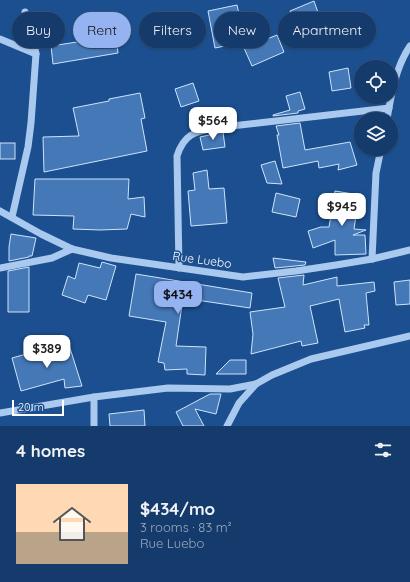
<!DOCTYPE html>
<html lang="en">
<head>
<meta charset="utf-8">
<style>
  body { margin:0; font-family:Quicksand,sans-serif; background:#214673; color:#f1f3f6; height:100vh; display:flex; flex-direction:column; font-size:15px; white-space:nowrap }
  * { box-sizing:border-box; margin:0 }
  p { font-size:13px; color:#9dadc1 }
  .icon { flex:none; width:22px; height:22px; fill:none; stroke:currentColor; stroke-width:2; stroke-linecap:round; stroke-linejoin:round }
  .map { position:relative; height:426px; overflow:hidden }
  .details { display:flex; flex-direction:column; background:#143b6b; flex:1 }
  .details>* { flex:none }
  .hud { position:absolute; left:12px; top:12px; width:386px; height:36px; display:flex; gap:8px }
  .fabs { position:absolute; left:354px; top:60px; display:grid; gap:8px }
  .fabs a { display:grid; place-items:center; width:44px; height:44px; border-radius:50%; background:#143b6b; box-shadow:0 1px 3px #0004,0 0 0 1px #33557e; font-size:20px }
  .scale { position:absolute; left:12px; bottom:10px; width:52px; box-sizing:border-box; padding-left:4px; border:2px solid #fff; border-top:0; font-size:11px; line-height:14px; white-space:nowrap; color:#fff; -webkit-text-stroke:3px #1b4f8f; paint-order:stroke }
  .price { position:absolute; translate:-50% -34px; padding:0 9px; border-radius:8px; background:#fff; color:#222; font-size:13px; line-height:26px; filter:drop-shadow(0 1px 2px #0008) }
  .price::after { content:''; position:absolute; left:50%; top:24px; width:12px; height:9px; margin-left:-6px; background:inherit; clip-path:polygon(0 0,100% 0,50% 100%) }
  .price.current { background:#95b2f1; color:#111 }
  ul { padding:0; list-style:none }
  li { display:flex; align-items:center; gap:12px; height:100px; padding:0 16px }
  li+li { border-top:1px solid #33557e }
  li span { display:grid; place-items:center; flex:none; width:112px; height:80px; border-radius:0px; color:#555 }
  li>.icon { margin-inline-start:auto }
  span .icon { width:48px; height:48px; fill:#fffc; stroke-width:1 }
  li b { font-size:17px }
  h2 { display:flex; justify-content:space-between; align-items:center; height:48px; padding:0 16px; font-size:17px }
  .pill { padding:0 14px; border-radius:18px; background:#143b6b; box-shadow:0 1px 3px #0004,0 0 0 1px #33557e; font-size:14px; line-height:36px }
  .pill.current { background:#95b2f1; color:#111 }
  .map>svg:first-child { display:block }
  .building { fill:#4478b7; stroke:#cfe3fa }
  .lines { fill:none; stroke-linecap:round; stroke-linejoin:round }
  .minor { stroke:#a9c9ee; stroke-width:7 }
  .labels { text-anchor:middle; stroke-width:3; stroke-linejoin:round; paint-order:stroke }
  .street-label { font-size:12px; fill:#fff; stroke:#1b4f8f }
</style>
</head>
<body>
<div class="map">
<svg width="410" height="426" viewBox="0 0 410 426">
  <rect width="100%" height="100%" fill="#1b4f8f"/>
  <g class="building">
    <polygon points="314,1 322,24 298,33 290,11"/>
    <polygon points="237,5 245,42 215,48 208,11"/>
    <polygon points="277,35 284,52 252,66 244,48"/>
    <polygon points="116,36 118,53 53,64 51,46"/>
    <polygon points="348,68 351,88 332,91 329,72"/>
    <polygon points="193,83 199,101 181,107 175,89"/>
    <polygon points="300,92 305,109 298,111 298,113 273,116 273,115 290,110 286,96"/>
    <polygon points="140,93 145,118 141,119 147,151 44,172 43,137 79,136 73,108 109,101 109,99"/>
    <polygon points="300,123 305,150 350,142 357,165 338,170 339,164 319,168 318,161 283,168 277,135 279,135 276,126"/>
    <polygon points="223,132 225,147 203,150 200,137"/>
    <rect x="0" y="143" width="15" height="16"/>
    <polygon points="275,161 282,184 267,183 261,165"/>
    <polygon points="207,170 209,189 224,188 227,223 191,226 188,191 195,190 193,173"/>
    <polygon points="35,179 129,179 128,199 144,197 145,217 131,214 127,229 100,230 73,229 74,216 33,215"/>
    <polygon points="335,191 359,195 354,229 366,230 353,235 365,235 366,254 335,255 335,240 313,248 308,231 321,227 329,227"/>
    <polygon points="276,193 300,199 296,217 272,212"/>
    <polygon points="11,234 36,238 32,256 29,256 29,257 9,261 9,247"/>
    <polygon points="273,258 306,262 305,265 275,268"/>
    <polygon points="102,262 116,266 106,300 88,295 85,303 62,295 68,276 75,279 79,263 100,268"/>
    <polygon points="29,267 29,312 8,312 8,271"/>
    <polygon points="136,274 252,293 250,308 183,298 176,346 206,347 205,375 187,374 187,369 165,370 164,363 158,362 166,322 129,316"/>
    <polygon points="304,275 303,285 337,277 337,286 374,282 375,291 366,293 369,325 364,325 365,328 345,332 339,299 310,306 318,343 302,346 301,341 251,354 253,334 250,312 285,307 278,278"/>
    <polygon points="410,280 410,304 396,305 394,282"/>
    <polygon points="69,345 82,386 65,388 64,379 21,391 12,358 30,353 32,357"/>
    <polygon points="230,360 246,360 246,374 216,374"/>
    <polygon points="210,394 221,394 216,414 195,409 204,426 183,426 176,412"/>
    <polygon points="144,410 145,426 110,426 109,414"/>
  </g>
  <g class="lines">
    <g class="minor">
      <polyline points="0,39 36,54"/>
      <path d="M 387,119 C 391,95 396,66 410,46"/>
      <polyline points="0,211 41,234 72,249 111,258 243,277 296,271 336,265 372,259 410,250"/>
      <polyline points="12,217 28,147 31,123 36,54 32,33 26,21 25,12"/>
      <polyline points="372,259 376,173 381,149"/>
      <polyline points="0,268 52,258 72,249"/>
      <path d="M 179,268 L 177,156 C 184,134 195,132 214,128 L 389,108"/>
      <polyline points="0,413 94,397 168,388 230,389 256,384 272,375 311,359 410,336"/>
      <polyline points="94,426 94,397"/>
      <polyline points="227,426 239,403 256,384"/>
    </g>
  </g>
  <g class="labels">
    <g class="street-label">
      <text transform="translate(202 260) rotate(8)" y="4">Rue Luebo</text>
    </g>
  </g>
</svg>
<div class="fabs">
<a><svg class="icon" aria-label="locate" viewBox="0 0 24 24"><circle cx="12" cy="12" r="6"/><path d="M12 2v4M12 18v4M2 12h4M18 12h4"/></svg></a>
<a><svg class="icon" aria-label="layers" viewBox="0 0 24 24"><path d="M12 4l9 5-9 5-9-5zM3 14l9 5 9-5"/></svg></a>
</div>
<div class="scale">20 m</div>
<b class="price" style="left:213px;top:141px">$564</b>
<b class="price" style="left:342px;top:227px">$945</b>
<b class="price current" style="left:178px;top:315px">$434</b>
<b class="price" style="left:47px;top:369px">$389</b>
<div class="hud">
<a class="pill">Buy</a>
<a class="pill current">Rent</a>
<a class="pill">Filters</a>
<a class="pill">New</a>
<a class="pill">Apartment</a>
</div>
</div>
<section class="details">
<h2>4 homes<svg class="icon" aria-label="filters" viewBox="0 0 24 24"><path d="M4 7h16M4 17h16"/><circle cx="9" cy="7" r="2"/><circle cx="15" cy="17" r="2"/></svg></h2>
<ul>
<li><span style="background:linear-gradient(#ffd9b3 60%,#b9a48a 0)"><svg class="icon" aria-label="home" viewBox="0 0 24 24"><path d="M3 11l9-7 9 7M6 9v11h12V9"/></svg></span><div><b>$434/mo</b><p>3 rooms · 83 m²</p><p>Rue Luebo</p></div></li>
</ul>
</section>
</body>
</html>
